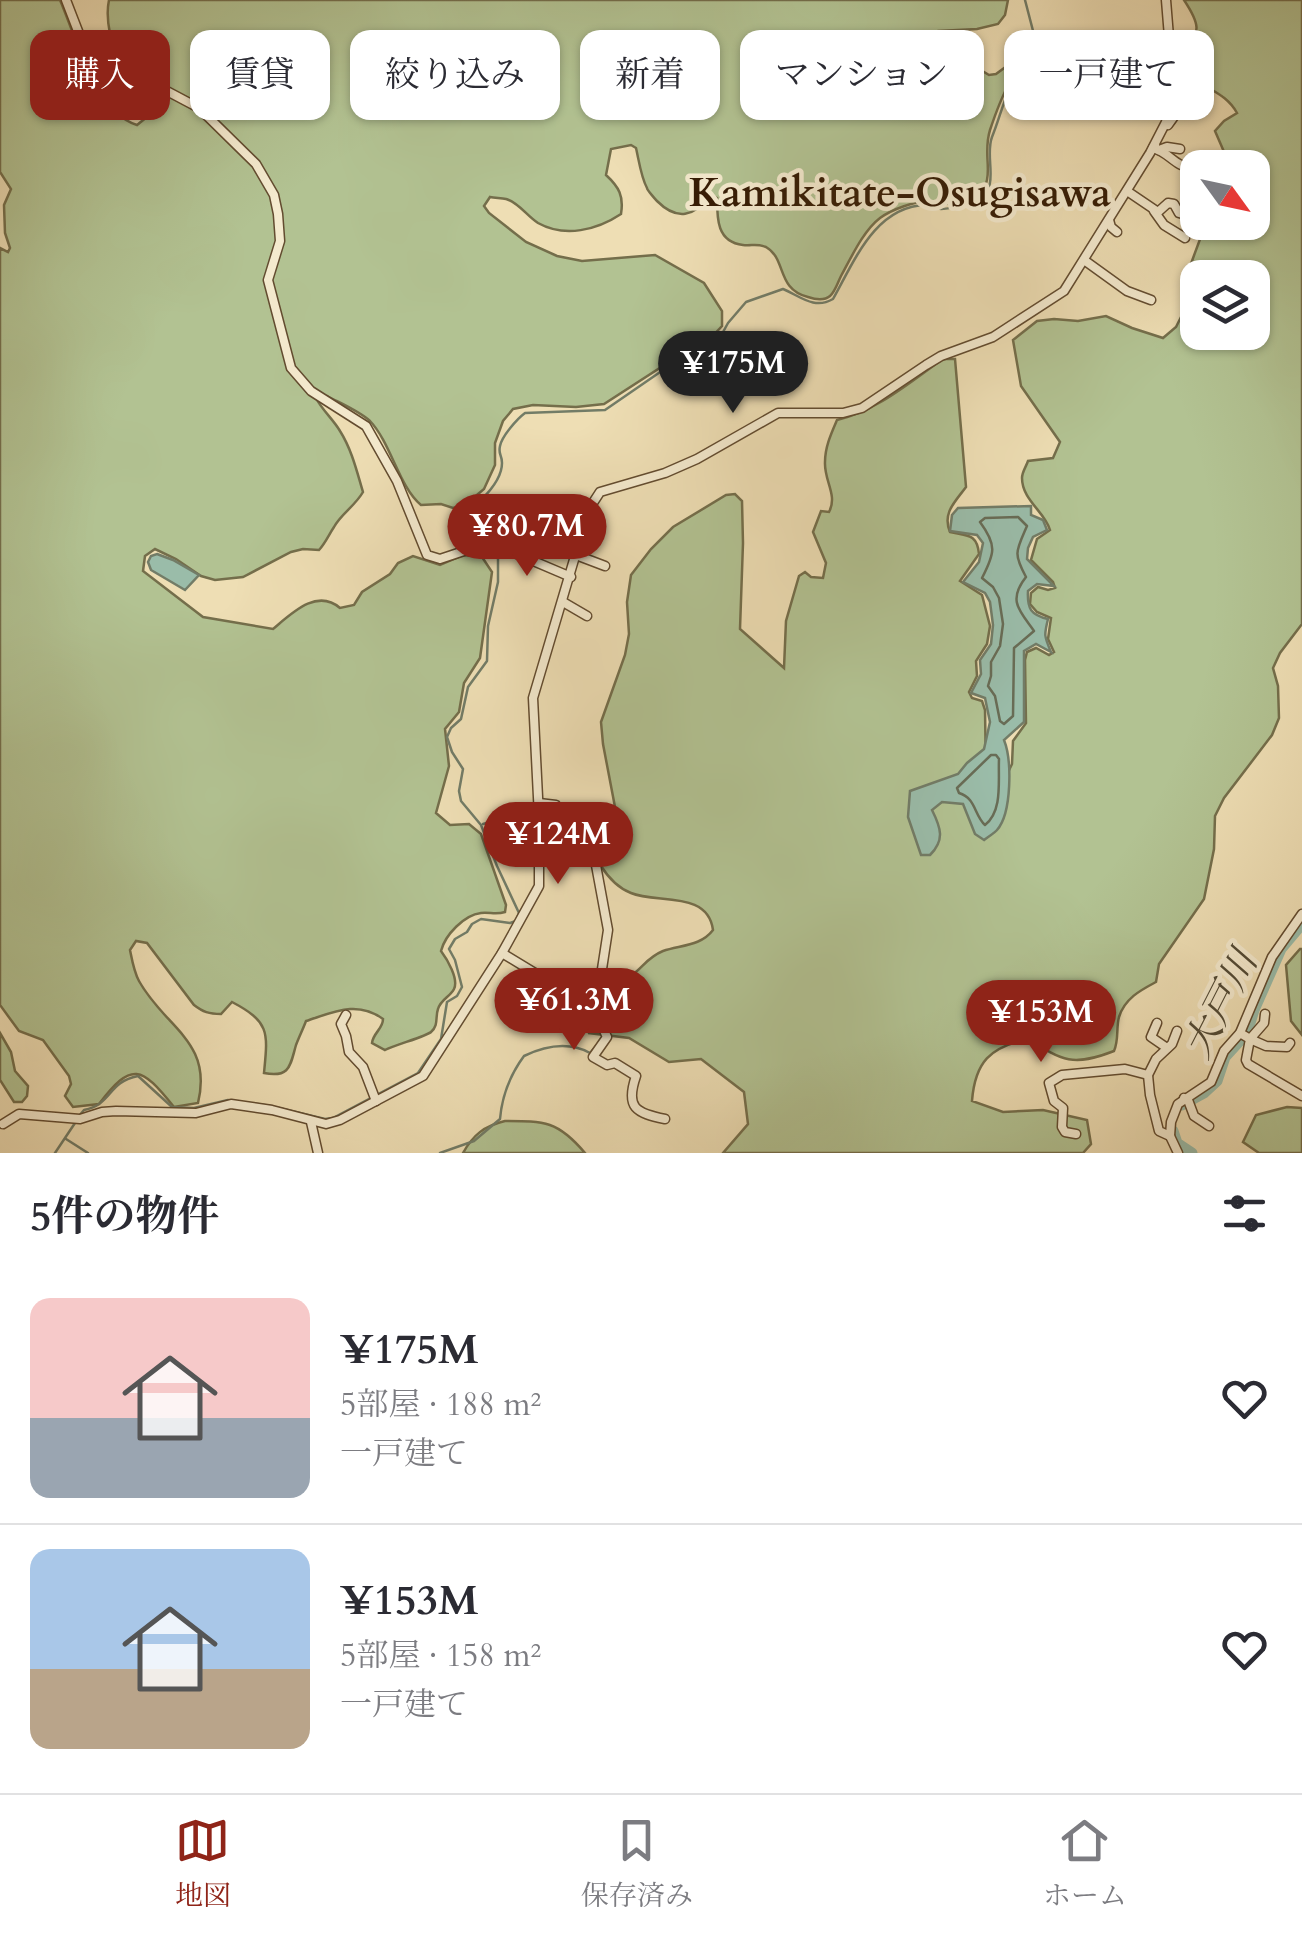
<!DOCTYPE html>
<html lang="ja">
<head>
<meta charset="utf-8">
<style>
  body { margin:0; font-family:Cardo,"Noto Serif JP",serif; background:#f7f7f7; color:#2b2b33; height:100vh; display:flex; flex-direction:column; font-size:38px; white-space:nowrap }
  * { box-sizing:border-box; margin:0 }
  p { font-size:32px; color:#7c7c81 }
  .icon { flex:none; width:55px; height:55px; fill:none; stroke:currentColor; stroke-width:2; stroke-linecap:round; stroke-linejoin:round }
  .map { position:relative; height:1153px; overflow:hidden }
  .panel { display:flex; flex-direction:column; background:#fff; flex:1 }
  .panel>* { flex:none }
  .top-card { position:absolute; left:30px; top:30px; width:1242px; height:90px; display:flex; gap:20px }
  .needle { width:65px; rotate:123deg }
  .buttons { position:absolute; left:1180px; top:150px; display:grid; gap:20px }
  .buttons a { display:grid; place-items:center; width:90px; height:90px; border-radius:20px; background:#fff; box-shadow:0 2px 8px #0004; font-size:50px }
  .price { position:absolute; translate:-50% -85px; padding:0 22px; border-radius:35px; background:#8f2418; color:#fff; font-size:32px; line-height:65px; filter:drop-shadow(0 2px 5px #0008) }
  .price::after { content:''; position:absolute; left:50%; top:60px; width:30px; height:22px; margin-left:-15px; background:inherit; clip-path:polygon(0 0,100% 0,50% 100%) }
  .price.on { background:#222; color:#fff }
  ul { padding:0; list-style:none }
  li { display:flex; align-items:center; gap:30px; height:250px; padding:0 30px }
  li+li { border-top:2px solid #e1e1e2 }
  li span { display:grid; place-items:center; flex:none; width:280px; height:200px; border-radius:20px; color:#555 }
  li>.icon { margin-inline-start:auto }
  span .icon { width:120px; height:120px; fill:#fffc; stroke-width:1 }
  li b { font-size:42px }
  h2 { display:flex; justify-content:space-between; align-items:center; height:120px; padding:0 30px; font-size:42px }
  .pill { padding:0 35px; border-radius:20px; background:#fff; box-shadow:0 2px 8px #0004; font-size:35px; line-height:90px }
  .pill.on { background:#8f2418; color:#fff }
  .tab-bar { display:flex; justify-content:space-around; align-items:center; height:140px; border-top:2px solid #e1e1e2; background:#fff; font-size:28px; color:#7c7c81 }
  .tab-bar a { display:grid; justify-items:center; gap:5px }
  .tab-bar .on { color:#8f2418 }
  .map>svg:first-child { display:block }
  .green { fill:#b2c292; stroke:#746e4b; stroke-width:2.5; fill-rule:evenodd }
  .water { fill:#9abca9; stroke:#727c67; stroke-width:2.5 }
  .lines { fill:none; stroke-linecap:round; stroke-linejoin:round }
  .shore { stroke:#686c56; stroke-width:2.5 }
  .stream { stroke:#727c67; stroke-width:2.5 }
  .river { stroke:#9abca9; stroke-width:11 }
  .street-casing { stroke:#634c30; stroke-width:11 }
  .street { stroke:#f4eace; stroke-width:8 }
  .labels { text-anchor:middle; stroke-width:9; stroke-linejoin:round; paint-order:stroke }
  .water-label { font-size:38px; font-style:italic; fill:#534b36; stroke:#f4eace }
  .quarter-label { font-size:40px; font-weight:bold; fill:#351b04; stroke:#f4eace }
</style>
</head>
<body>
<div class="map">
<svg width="1302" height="1153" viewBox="0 0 1302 1153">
  <rect width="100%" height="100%" fill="#eedeb4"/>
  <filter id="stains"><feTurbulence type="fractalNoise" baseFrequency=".002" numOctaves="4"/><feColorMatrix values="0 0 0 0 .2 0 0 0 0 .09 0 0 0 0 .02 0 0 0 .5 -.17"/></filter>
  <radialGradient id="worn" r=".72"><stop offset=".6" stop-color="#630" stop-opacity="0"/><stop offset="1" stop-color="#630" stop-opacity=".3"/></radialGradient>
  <g class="green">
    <path d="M 0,0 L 60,0 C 76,37 96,113 137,125 L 158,108 L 162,99 C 149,89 133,78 123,65 C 111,49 105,19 109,0 L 1008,0 L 1005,15 L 998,24 L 977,29 L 938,31 L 923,39 L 922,50 L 951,67 L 979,69 L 989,75 L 996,74 L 1011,63 L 1020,61 L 1023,65 C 1019,72 1013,77 1009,84 C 1001,98 995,115 990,130 C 981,159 998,176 976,200 C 965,200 956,202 945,204 C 933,205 943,203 930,202 C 916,200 891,210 880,218 C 863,231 851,258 841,276 C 838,282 835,292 830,296 C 824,301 814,299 808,297 C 776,289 787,259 766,247 C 757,243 752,246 743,245 C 717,242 717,219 717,198 L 711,195 C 694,217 677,221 657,201 C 656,200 647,190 647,188 C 641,177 639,161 636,148 L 631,145 L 611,149 L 606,175 C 619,187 624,196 621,214 C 597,230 565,238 538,223 C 527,216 518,202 506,199 C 501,198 495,198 490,197 L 484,206 L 489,213 L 526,242 L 557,256 L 582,261 L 655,255 L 704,283 L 722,311 L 722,326 L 691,359 L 666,364 L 604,404 L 576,407 L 533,405 L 513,409 L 503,421 L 495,443 L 495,465 L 484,489 L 465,505 L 453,508 L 441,504 L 421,505 C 399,487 391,443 370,421 C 359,411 340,403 327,396 L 316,398 C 322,410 333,419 340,431 C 352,450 357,472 363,492 C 355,506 341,514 334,527 C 328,536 326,542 319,550 L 303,549 L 291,552 L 243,577 L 215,580 L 201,576 L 176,559 L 155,549 L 145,556 L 143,571 L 203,617 L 273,629 C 292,613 317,588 340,608 L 354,605 L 362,592 L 390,574 L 398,563 L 413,556 L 440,565 L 463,555 L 482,557 L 492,572 L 480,658 L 464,683 L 459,712 L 445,729 L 449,766 L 436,813 L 450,825 L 469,824 L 481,834 L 506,905 L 505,912 C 496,915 490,912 481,913 C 464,915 445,935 441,951 C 447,959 459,979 454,989 C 450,997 441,999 438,1009 C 435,1017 439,1025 431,1032 C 427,1036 395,1045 385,1050 L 372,1043 C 373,1033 383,1029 383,1019 C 357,1000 334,1012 306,1021 C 303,1029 299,1037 296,1045 C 290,1066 290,1078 264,1073 C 268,1032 270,1022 232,1002 L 221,1014 C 209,1014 203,1012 194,1005 L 147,943 L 136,941 L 130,950 C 132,960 134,972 139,981 C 165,1028 213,1041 198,1103 L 174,1107 C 141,1066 132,1061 99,1104 L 73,1107 L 65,1096 L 71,1084 L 69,1076 L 43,1040 L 19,1031 L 0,1005 L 0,248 L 8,252 L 10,248 L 5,233 L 4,205 L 11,189 L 0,172 Z"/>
    <path d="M 1184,0 L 1302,0 L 1302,624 L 1280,653 L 1273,668 L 1278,686 L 1279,718 L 1272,735 L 1224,798 L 1215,816 L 1214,849 L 1204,899 L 1159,964 L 1156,982 C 1141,990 1125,998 1119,1017 C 1116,1028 1119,1040 1114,1051 C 1073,1067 1063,1061 1028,1039 C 990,1047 975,1062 972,1101 L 1003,1112 L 1043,1110 L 1087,1120 L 1091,1144 L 1083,1153 L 723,1153 L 748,1124 L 744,1092 L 701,1059 L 669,1062 L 629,1038 L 589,1033 L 586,1020 L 596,994 C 607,988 623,981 632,975 C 643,967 648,957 663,951 C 681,945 701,946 713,930 C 708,890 656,904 631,893 C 618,888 608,877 601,866 L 615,807 L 603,744 L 601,722 L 625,655 L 629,634 L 627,602 L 631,575 L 651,549 L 673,527 L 726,495 L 735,494 L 742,501 L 743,543 L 740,629 L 784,668 L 786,621 L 799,576 L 805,572 L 811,577 L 823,578 L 826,563 L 813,532 L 821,511 L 829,512 C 838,495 824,481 825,462 C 825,447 831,434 837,420 C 877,411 910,382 943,359 L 955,359 L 966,487 C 955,502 942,513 950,532 C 967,536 977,533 979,554 L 960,581 L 982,595 L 990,626 L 987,644 L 976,661 L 977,676 L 969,692 L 972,698 L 982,701 L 985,710 L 986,773 L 1002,785 L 1012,764 L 1013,741 L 1026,723 L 1025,660 L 1027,652 L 1036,648 L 1049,655 L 1054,652 L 1048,639 L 1051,618 L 1037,612 L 1030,604 L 1031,593 L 1038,587 L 1048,590 L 1055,588 L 1053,582 L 1031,560 L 1037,539 L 1050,530 C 1045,512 1022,500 1022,478 C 1022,472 1026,467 1028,461 L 1053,458 L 1060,442 L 1021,386 L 1013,340 L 1037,321 L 1054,319 L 1078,321 L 1106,316 L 1132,328 L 1163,338 L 1176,327 L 1188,303 L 1192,284 L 1189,269 L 1206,223 L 1252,222 L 1252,168 L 1226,167 L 1228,161 L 1215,131 L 1224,121 L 1237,113 C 1225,91 1202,89 1191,74 C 1188,70 1187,63 1185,58 C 1199,30 1202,27 1184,0 ZM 1198,278 L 1252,278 L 1252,332 L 1198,332 Z"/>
    <polygon points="1300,949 1302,949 1302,1035 1291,1021 1286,965"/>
    <polygon points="0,1033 11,1052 15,1071 28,1086 27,1096 22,1102 14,1102 0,1080"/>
    <polygon points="1287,1107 1302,1108 1302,1153 1259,1153 1243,1142 1256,1115"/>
    <path d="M 505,1121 C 545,1121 558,1121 585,1153 L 463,1153 C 473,1135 484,1126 505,1121 Z"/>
  </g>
  <g class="water">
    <path d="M 1031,506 L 1031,515 L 1043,520 L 1047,530 L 1033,537 L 1028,548 L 1027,559 L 1054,586 L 1037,584 L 1028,591 C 1027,609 1031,615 1048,619 C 1044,635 1044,636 1051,652 L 1036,644 L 1024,651 L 1024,722 L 1004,740 C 1012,760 1012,813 997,830 C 996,832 985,839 984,840 L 975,834 L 963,804 L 942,802 L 932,810 C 941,828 945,840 930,855 L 921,855 L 908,817 L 910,791 L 958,774 L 967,763 L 984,749 L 990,722 L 985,698 L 971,693 L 981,674 L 980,660 L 991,644 L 993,625 L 990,602 L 985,593 L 963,582 L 979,562 L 983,543 L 977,535 L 950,531 L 952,515 L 958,508 Z"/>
    <polygon points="157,554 173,560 199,575 185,590 151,570 148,562 151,556"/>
  </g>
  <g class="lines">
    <g class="shore">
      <path d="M 1018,517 L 1027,526 C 1016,551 1013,553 1026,577 C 1007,601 1020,611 1034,631 L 1014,648 L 1013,716 L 1004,724 L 1000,721 L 995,696 L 988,686 L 991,676 L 991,662 L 1000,646 L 1003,624 L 999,598 L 993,587 L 982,578 C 995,553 997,545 980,522 L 985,518 Z"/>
      <path d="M 991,755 L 996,755 L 999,759 C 998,781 1003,811 985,825 C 974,815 976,798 959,793 L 957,788 Z"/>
    </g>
    <g class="stream">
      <polyline points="559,819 563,824 573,825"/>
      <polyline points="483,824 532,810 552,808"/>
      <polyline points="597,976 600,959"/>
      <path d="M 279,1108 L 325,1119 L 333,1118 L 418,1073 L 441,1039 L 447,1002 L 457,996 L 462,987 L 455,960 L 449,949 L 455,939 L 467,932 L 472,924 L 481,919 L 510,923 L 516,921 L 519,913 L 497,866 L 481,825 L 461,801 L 459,791 L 463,769 L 452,752 L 447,737 L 451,728 L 461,719 L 468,687 L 487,661 L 488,626 L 498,582 L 498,555 L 482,508 L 482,499 C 492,489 502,477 502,463 C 502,454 498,455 500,446 C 502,436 517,419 525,413 L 605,410 L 666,368 L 698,358 L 717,343 L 728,323 L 746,302 L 783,289 C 800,296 814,310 833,299 C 854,262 875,206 926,205 C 931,205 936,209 941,209 C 946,209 974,204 978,201 C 1001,186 984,158 992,137 C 999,120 1003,102 1011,86 C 1019,71 1035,67 1038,50 L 1025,0"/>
      <path d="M 79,1116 L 84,1110 C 113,1104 107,1082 138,1076 L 172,1107 L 194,1108 L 228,1100 L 271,1106"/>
      <polyline points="66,1139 88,1153"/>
      <polyline points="55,1153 75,1123"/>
      <path d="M 440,1153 L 474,1141 L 500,1119 C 502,1096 510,1075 524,1056 C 545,1046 568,1041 590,1053 L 596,1046"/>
    </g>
    <g class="river">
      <polyline points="1182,1105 1204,1093 1217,1081 1225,1057 1247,1033 1254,1010 1281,949 1302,924"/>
      <polyline points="1173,1131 1177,1143 1192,1153"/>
    </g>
    <defs>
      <g id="street">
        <polyline points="66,0 83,44 97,65 108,71 126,73 146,80 199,108 256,164 274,195 278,214 280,241 268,280 291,368 311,391 366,426 397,481 427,555 440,559 467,550 498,546 571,577"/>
        <path d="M 1168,125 C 1188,96 1195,94 1173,63"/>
        <path d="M 1155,145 L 1153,148 C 1169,152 1174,166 1193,169"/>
        <polyline points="1159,150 1167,147 1180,149"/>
        <polyline points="1127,191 1158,212 1168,203 1174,204 1179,213 1186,215"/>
        <polyline points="1154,211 1164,225 1185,238"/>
        <polyline points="1109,220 1111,227 1117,232"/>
        <polyline points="1084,260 1127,291 1151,300"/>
        <polyline points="576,555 605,566"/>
        <polyline points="563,602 587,616"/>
        <polyline points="539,803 556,805 561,816 578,823 591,840 593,849 608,930 600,982 599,1012"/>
        <path d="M 502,953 L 599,1012 L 601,1024 L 607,1037 L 593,1057 L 607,1065 L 615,1063 L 636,1076 C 625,1108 636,1113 665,1119"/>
        <polyline points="1265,1014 1264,1023 1250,1039 1266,1046 1287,1047 1290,1043"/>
        <polyline points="346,1015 341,1024 346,1036 349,1052 363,1067 376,1101"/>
        <polyline points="1157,1023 1151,1037 1167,1048"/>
        <polyline points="1240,1033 1250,1039 1246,1060 1248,1064 1302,1096"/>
        <polyline points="1184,1098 1188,1100 1194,1116 1209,1126"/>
        <polyline points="311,1122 318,1153"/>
        <polyline points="3,1124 19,1114 80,1119 102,1112 116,1111 196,1113 231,1104 272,1110 326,1124 340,1120 423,1076 502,953 539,886 539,817 533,698 589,509 600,492 665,473 697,459 778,413 843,413 862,408 926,365 941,356 993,337 1064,291 1150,153 1166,122 1173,86 1166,0"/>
        <polyline points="1076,1134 1065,1132 1062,1127 1063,1108 1054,1101 1049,1083 1062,1075 1125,1069 1148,1075"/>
        <polyline points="1170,1136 1159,1131 1150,1095 1148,1075 1156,1059 1172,1044 1177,1031"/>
        <polyline points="1178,1153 1170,1136 1171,1122 1178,1104 1211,1082 1224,1051 1240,1033 1272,957 1302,914"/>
      </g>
    </defs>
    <use href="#street" class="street-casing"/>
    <use href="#street" class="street"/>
  </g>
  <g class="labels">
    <g class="water-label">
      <text transform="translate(1220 1004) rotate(-63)" y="13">大戸川</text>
    </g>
    <g class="quarter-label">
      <text x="900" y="206">Kamikitate-Osugisawa</text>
    </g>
  </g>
  <rect width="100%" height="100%" filter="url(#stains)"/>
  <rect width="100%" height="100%" fill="url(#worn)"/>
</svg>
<div class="buttons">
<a><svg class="needle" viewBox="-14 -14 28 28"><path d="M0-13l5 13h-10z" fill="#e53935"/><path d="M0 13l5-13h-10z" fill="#7c7c81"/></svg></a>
<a><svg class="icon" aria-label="layers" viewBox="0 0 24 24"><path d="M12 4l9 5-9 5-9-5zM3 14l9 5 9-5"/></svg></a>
</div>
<b class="price on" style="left:733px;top:416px">¥175M</b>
<b class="price" style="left:527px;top:579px">¥80.7M</b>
<b class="price" style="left:558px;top:887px">¥124M</b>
<b class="price" style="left:574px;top:1053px">¥61.3M</b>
<b class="price" style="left:1041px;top:1065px">¥153M</b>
<div class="top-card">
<a class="pill on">購入</a>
<a class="pill">賃貸</a>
<a class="pill">絞り込み</a>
<a class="pill">新着</a>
<a class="pill">マンション</a>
<a class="pill">一戸建て</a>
</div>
</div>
<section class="panel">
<h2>5件の物件<svg class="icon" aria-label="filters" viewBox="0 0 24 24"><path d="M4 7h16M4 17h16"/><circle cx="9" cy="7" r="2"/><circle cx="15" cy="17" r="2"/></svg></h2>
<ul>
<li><span style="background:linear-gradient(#f6c9c9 60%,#9aa5b1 0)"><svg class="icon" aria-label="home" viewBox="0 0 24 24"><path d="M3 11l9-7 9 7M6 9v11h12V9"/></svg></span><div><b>¥175M</b><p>5部屋 · 188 m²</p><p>一戸建て</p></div><svg class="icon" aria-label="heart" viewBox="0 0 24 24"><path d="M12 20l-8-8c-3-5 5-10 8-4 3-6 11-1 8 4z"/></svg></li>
<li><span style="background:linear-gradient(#a9c7e8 60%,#b9a48a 0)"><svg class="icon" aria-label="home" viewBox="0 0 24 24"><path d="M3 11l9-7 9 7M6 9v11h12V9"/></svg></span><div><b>¥153M</b><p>5部屋 · 158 m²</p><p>一戸建て</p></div><svg class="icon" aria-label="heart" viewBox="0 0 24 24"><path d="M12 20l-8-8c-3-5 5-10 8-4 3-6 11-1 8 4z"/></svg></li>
</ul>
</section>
<nav class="tab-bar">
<a class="on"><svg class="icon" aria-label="map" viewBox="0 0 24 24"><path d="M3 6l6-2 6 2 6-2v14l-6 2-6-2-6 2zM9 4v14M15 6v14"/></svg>地図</a>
<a><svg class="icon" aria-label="saved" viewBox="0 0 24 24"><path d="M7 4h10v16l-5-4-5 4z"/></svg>保存済み</a>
<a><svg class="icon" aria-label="home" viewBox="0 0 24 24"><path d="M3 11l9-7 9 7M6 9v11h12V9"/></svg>ホーム</a>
</nav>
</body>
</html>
